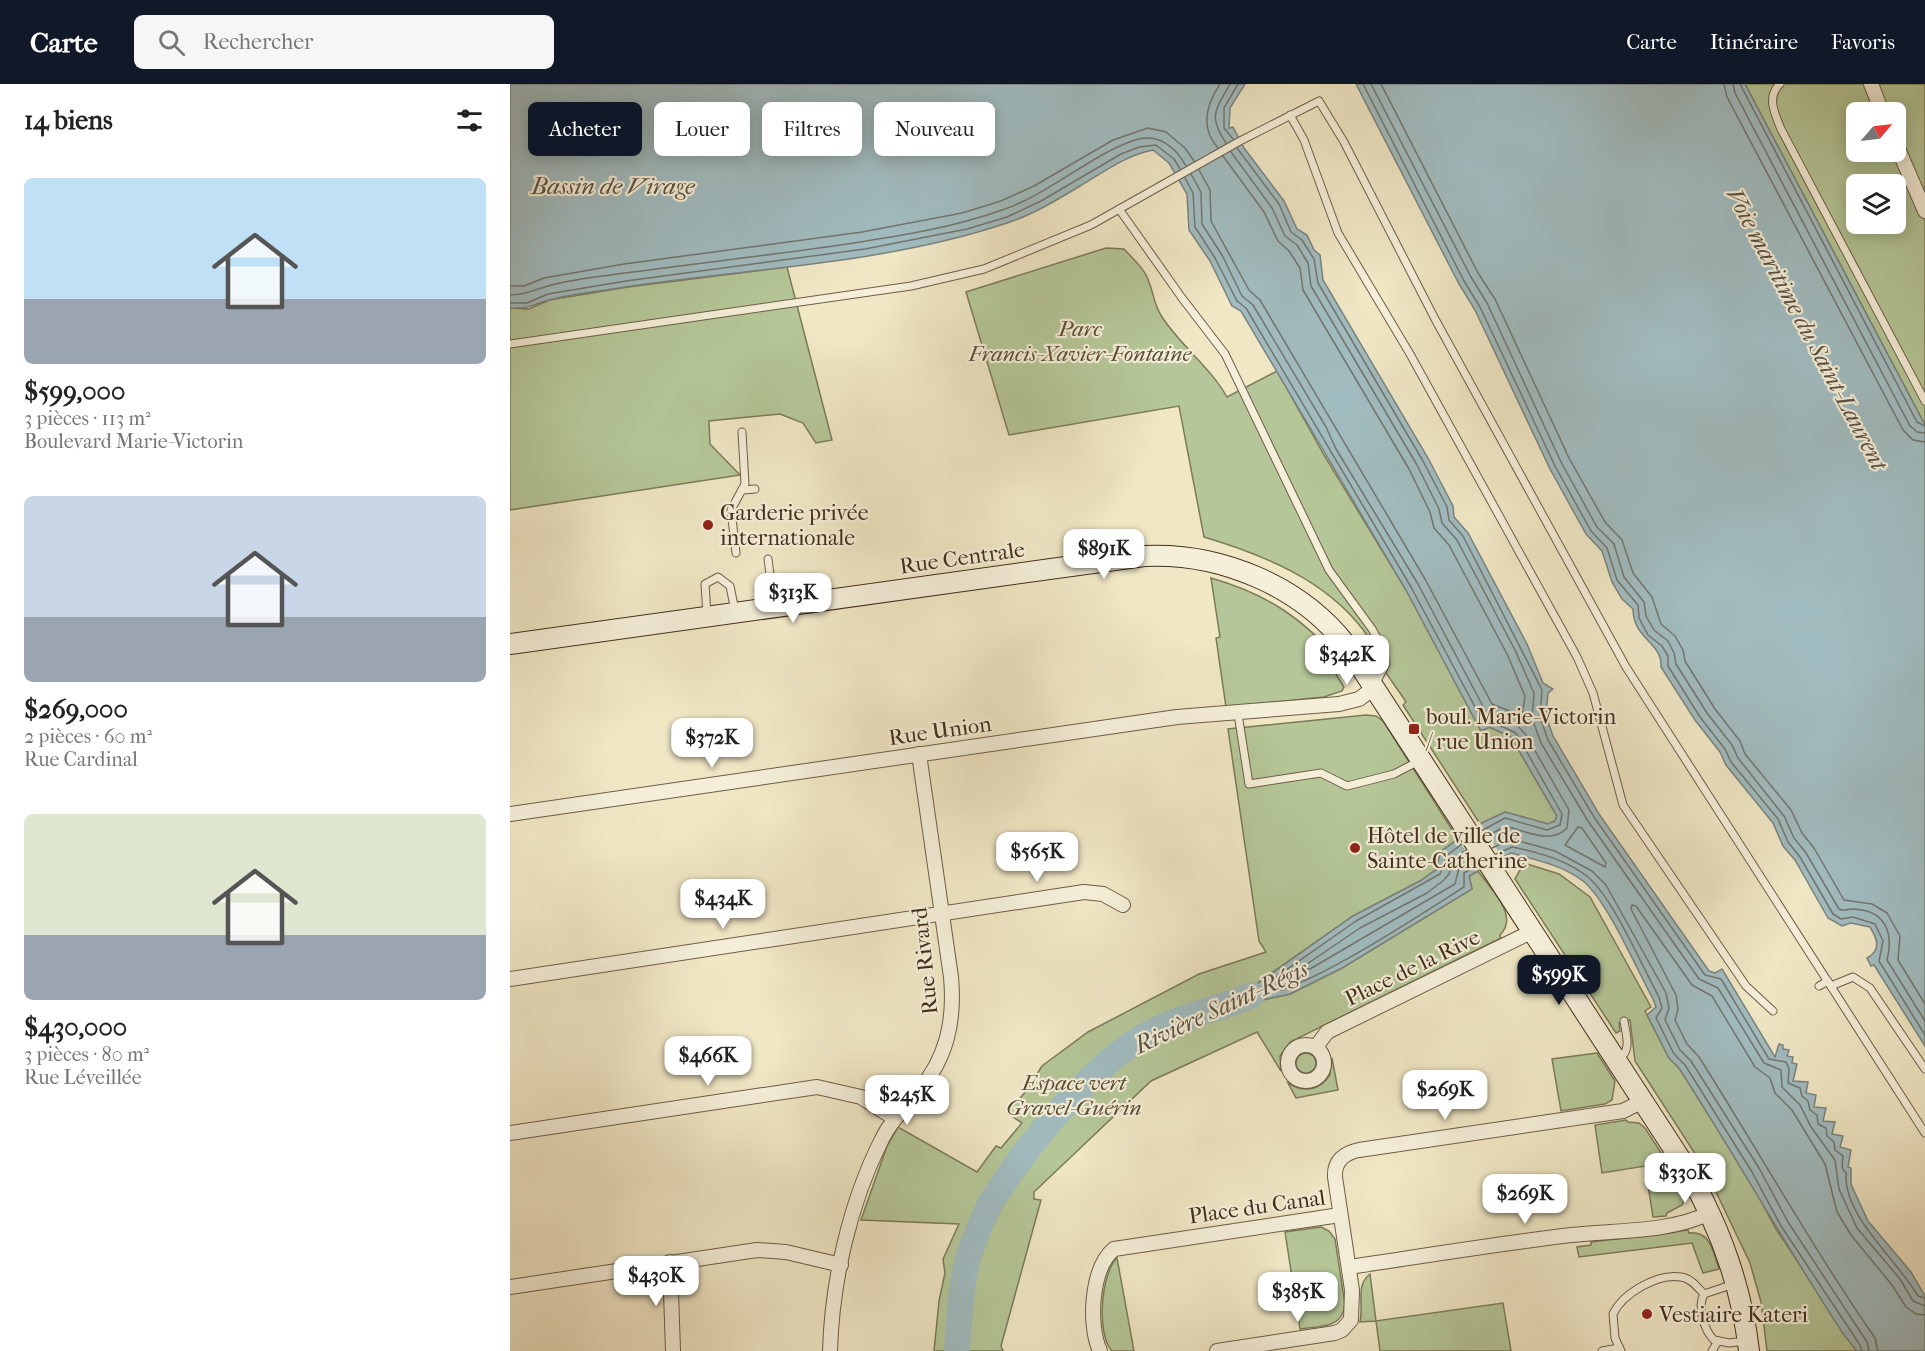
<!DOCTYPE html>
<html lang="fr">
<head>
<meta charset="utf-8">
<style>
  body { margin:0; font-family:"IM FELL French Canon",serif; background:#f6f6f6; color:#222; height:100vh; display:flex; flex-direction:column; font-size:22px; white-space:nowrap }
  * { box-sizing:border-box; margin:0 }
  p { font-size:20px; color:#767676 }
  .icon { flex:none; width:33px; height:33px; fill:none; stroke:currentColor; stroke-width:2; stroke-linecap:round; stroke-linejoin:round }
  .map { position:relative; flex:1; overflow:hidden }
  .side { display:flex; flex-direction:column; background:#fff; width:510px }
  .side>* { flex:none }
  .banner { position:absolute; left:18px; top:18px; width:570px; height:54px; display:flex; gap:12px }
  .needle { width:39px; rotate:62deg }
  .fabs { position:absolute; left:1336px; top:18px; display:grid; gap:12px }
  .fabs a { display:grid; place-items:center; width:60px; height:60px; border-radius:9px; background:#fff; box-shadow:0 3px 15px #0003; font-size:30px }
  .price { position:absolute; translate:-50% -51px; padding:0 14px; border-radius:12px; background:#fff; color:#222; font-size:20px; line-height:39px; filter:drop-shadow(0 2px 3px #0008) }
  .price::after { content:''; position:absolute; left:50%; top:36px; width:18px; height:14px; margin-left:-9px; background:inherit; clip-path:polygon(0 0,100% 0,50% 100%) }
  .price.on { background:#111827; color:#fff }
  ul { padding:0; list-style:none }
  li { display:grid; align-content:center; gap:12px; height:318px; padding:0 24px }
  li span { display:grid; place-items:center; height:186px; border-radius:9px; color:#555 }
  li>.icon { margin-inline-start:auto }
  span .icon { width:108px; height:108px; fill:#fffc; stroke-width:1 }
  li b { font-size:26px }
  h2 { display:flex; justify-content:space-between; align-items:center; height:72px; padding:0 24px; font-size:26px }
  .chip { padding:0 21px; border-radius:9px; background:#fff; box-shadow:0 3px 15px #0003; font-size:21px; line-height:54px }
  .chip.on { background:#111827; color:#fff }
  header { display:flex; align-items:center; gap:36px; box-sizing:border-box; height:84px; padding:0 30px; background:#111827; color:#fff }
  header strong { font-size:28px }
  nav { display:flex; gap:33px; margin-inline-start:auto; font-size:21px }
  .search { width:420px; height:54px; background:#f6f6f6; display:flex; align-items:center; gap:15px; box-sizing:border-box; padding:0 21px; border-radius:9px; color:#767676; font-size:22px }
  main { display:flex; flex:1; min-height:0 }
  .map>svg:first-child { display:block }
  .green { fill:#b5c798; stroke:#7c7a5a; stroke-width:1.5; fill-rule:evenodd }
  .water { fill:#a1bcc0; stroke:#7b837e; stroke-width:1.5 }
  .pier { fill:#f0e7c5 }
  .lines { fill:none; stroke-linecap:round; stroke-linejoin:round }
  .shore { stroke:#72756e; stroke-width:1.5 }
  .river { stroke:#a1bcc0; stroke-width:26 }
  .lane-casing { stroke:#6e5c46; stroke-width:9 }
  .street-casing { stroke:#6e5c46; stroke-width:16 }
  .secondary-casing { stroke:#422e1b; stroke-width:22 }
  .lane { stroke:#f5efd9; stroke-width:7 }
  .street { stroke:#f5efd9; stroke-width:14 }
  .secondary { stroke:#f5efd9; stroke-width:20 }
  .poi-dot { fill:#8f2418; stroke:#f5efd9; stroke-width:2 }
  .labels { text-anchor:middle; stroke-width:4.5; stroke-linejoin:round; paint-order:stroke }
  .park-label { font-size:22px; font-style:italic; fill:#594d34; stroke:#f5efd9 }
  .poi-label { font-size:22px; fill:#422e1b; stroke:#f5efd9; text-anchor:start }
  .street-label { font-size:22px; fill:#422e1b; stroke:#f5efd9 }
  .water-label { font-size:24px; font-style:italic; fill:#5a5244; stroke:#f5efd9 }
</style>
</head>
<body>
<header>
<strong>Carte</strong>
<div class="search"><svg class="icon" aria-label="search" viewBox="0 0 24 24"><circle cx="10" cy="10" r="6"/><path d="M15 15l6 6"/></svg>Rechercher</div>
<nav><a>Carte</a><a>Itinéraire</a><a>Favoris</a></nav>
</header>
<main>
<section class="side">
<h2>14 biens<svg class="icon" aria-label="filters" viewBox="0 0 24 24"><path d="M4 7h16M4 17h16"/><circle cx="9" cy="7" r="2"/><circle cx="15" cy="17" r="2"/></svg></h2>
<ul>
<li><span style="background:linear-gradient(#bfe0f5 65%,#9aa5b1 0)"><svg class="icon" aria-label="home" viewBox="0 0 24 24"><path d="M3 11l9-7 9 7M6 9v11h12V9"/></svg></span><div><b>$599,000</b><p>3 pièces · 113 m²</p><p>Boulevard Marie-Victorin</p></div></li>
<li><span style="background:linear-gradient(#c9d6e8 65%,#9aa5b1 0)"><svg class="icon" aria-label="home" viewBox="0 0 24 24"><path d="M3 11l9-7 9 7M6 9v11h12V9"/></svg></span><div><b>$269,000</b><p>2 pièces · 60 m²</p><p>Rue Cardinal</p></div></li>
<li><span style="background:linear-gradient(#dfe7d0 65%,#9aa5b1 0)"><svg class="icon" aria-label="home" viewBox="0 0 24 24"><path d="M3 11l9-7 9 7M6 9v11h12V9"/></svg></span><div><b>$430,000</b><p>3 pièces · 80 m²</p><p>Rue Léveillée</p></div></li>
</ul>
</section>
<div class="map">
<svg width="1415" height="1267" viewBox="0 0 1415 1267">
  <rect width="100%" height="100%" fill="#f0e7c5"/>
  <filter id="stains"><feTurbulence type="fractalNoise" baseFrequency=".00333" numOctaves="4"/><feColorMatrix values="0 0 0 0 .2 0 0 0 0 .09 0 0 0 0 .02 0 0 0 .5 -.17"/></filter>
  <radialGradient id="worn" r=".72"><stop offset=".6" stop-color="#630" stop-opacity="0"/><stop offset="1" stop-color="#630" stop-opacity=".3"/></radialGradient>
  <g class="green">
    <path d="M 1235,0 L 1415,0 L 1415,341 ZM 1347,28 L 1386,28 L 1386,68 L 1347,68 ZM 1347,100 L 1386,100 L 1386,140 L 1347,140 Z"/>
    <path d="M 596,164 L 614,165 C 623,175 635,185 639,198 C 644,211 644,221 652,233 C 671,262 700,283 717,313 L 767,287 L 814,371 L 896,506 L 971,647 L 979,643 L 1001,653 L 1047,732 L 1045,737 L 1038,740 L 995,728 L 970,740 L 893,621 L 896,618 C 888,605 875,590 869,576 C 865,565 861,557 854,547 C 816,496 754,471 694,453 L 669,322 L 499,351 L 456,208 Z"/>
    <polygon points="277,183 322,356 306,359 293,339 270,330 199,337 200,360 230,391 0,426 0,224 19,225 39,216 118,203"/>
    <path d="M 701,494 C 757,510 790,533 829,575 L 824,587 L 834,603 L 832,607 L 814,613 L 716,623 L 706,554 L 710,553 Z"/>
    <path d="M 856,631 L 866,632 L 873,637 L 948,755 L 930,768 L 927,785 L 910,797 L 843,832 L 712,924 L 780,910 L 832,884 L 962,805 L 959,792 L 968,787 C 980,804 1010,832 990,851 L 991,854 L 780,958 L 770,972 L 771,987 L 747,948 L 641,997 L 524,1108 L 524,1115 L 531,1116 L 491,1262 L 493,1267 L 424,1267 L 429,1217 L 435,1189 L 433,1175 L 449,1140 L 351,1136 L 377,1062 L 388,1043 L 467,1088 L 486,1062 L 491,1064 L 512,1039 L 497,1029 L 517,1006 L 532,982 L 578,948 L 689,890 L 756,868 L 749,857 L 718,645 Z"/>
    <polygon points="1014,779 1049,790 1080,813 1141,923 1135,927 1159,974 1169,984 1237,1091 1266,1145 1347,1267 1257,1267 1251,1218 1240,1179 1195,1085 1125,977 1120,936 1109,939 1110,947 1106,949 1005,795"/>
    <circle cx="796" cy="979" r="10"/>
    <polygon points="1087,969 1105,997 1102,1016 1095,1020 1051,1027 1042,975"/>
    <path d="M 822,974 L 828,1006 L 786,1014 L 778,999 C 794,1009 809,1007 820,991 Z"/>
    <polygon points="1116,1036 1118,1038 1129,1039 1135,1044 1174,1104 1176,1113 1172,1121 1157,1129 1156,1132 1143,1133 1135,1082 1092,1089 1085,1041"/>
    <path d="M 811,1143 L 819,1147 L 825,1155 L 835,1221 C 832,1245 809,1242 790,1245 L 775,1148 Z"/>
    <path d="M 1178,1146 L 1179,1149 C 1201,1147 1203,1168 1209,1185 L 1193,1189 L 1182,1159 L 1069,1173 L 1067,1163 L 1081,1161 L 1081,1158 Z"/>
    <path d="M 607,1174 L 624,1267 L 602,1267 C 586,1250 591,1189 607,1174 Z"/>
    <path d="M 860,1190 L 866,1237 L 993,1219 L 1001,1267 L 870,1267 L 866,1237 L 850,1238 C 854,1222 845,1201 860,1190 Z"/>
  </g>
  <g class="water">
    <path d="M 0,0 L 735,0 L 720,24 L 719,44 L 723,43 L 734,64 L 774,117 L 787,145 L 797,151 L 804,166 L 810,171 L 813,196 L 918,374 L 943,422 L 944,433 L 958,449 L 1017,560 L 1033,599 L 1043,605 L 1038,609 L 1036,632 L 1043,652 L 1089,730 L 1199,887 L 1205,889 L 1212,885 L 1265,973 L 1269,960 L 1273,961 L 1273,965 L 1279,966 L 1277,972 L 1283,973 L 1282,979 L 1287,980 L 1283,997 L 1298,998 L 1296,1009 L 1306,1011 L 1304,1023 L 1316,1024 L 1313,1037 L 1325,1038 L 1322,1050 L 1333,1052 L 1330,1063 L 1341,1066 L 1338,1083 L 1341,1084 L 1341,1100 L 1358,1137 L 1401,1188 L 1415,1212 L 1415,1267 L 1347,1267 L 1334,1251 C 1277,1164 1226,1073 1169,984 L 1159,974 L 1137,931 L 1146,923 L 1143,915 C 1127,886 1097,816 1073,797 C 1052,781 1026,776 1001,769 L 959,792 L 962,805 L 832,884 L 780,910 L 711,925 L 843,832 L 910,797 L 927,785 L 930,768 L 970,740 L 995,728 L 1038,740 L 1045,737 L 1047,732 L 1001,653 L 980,643 L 971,647 L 896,506 L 731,227 L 722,222 L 700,177 L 679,146 L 677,110 L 659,79 L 643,66 C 614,72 594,88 570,102 C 547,116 522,131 497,139 C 375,180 242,184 115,203 C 91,207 63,209 39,216 C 21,221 20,225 0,224 Z"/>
    <path d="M 846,0 L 1235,0 L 1415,341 L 1415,962 L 1364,881 L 1361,882 L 1357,874 C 1371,866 1368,856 1360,843 L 1341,839 L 1332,842 L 1318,834 L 1285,776 L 1273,762 L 1263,739 L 1216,681 L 1210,668 L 1185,636 L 1151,583 C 1153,559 1123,555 1123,525 L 1112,515 L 1102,498 L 1092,467 L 1076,450 L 1040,385 L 965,226 L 949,200 Z"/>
  </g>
  <polygon class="pier" points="969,737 994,776 971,789 946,753"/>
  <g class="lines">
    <g class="shore">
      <polyline points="853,0 954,197 970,223 1045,382 1081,447 1097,464 1107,496 1128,521 1129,534 1138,551 1152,562 1158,572 1158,582 1190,633 1215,665 1221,678 1268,735 1278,758 1290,773 1323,830 1331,835 1343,833 1365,840 1373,857 1369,877 1415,951"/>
      <path d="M 861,0 L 961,193 L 977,219 L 1051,378 L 1087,443 L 1104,460 L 1114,493 L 1134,518 L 1136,532 L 1144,546 L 1158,557 L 1164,569 L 1166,580 L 1197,629 L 1222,661 L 1228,674 L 1274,732 L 1284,754 L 1296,769 L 1329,825 C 1335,828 1336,825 1343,825 C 1375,826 1384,848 1377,876 L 1415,937"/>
      <polyline points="871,0 968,189 985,215 1059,374 1095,438 1112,456 1123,489 1142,513 1151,540 1165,552 1173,566 1175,577 1205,625 1230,657 1235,670 1281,726 1292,749 1304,764 1334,816 1362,820 1377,829 1390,852 1388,876 1415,920"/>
      <polyline points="1214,0 1217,13 1393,346 1403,356 1415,358"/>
      <polyline points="1223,0 1225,9 1400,342 1407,348 1415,349"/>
      <polyline points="1230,0 1407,338 1415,342"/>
      <polyline points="723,55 714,44 714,24 728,0"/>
      <path d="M 716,59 C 698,32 705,27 720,0"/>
      <path d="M 708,64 C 690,44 696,21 710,0"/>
      <path d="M 727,64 L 769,120 L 781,148 L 792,156 L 804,175 L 808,199 L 913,377 L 937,423 L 939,436 L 953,452 L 1032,606 L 1030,633 L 1038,656 L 1084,733 L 1195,891 L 1211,895 L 1259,975 L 1276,978 L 1279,985 L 1278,999 L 1290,1004 L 1292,1012 L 1298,1017 L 1300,1026 L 1307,1031 L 1308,1040 L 1316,1044 L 1317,1052 L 1324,1058 L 1325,1066 L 1333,1072 C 1333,1076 1331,1082 1333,1085 C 1336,1092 1337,1085 1336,1093 C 1336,1134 1387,1176 1408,1212 L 1415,1214"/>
      <polyline points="721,68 762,124 775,152 787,161 798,179 801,202 907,381 929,425 932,439 947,456 1005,566 1024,609 1022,634 1031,659 1078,737 1189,895 1208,904 1254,979 1271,986 1272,1003 1290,1021 1301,1043 1325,1076 1329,1105 1347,1144 1390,1195 1403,1217 1415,1222"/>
      <polyline points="689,86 700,106 701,137 739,206 750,216 915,495 982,620 1012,632 1015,612 997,570 939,461 924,444 920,428 899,385 793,206 790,184 779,167 768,157 754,128 713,72"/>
      <path d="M 681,90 L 691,108 L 692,140 L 712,171 L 732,212 L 743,221 L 816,343 L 826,365 L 908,500 L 976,628 L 1007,641 L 1016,651 L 1059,726 L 1057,744 C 1041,761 1015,747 996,742 L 975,753"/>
      <polyline points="675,94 683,109 685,143 705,174 727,217 736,224 901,503 972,636 982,638 1006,649 1052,730 1050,741 1037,746 995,734 971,747"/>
      <polyline points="0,202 14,202 34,194 114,180 352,148 452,129 491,117 524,102 603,56 638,44 656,48 675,64 684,77"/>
      <path d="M 0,211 C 14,211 21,207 35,203 C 60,195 90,193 115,189 C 189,179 263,171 337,160 C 389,152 442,144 492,126 C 540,110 580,71 625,56 C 648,49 665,62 676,82"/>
      <polyline points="0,219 17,219 38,210 116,197 355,165 457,145 497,133 531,117 611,70 629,63 646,61 664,75 670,85"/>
      <polygon points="1068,743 1072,744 1096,779 1095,783 1055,761"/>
      <path d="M 952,760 L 936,772 L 930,790 L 846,837 L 749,905 L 748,909 C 782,917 919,825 954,803 L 954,789 L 966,782"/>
      <polyline points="982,764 1002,755 1045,767 1082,787 1096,801 1156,909 1159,924 1155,936 1170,966 1181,977 1249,1084 1278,1138 1357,1258 1359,1267"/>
      <polyline points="956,766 943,776 939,790 934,796 917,809 850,844 797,880 796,884 800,885 945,800 949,784 962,775"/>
      <path d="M 986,770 L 1002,763 C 1028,768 1057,776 1078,793 C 1103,814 1132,882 1149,913 L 1152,924 L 1146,934 L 1164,970 L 1175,981 L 1242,1088 L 1271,1142 L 1350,1261 L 1352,1267"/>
      <path d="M 1368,1267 L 1365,1254 C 1302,1163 1248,1066 1189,973 L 1177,960 L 1165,936 L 1168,925 L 1166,911 L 1121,825 L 1122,821 L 1126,822 L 1182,901 L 1202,912 L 1245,983 L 1260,994 L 1265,1009 L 1282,1026 L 1315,1080 L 1327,1128 L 1341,1151 L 1382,1201 L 1396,1223 L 1406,1230 L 1415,1231"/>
    </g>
    <path class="river" d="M 447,1267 C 449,1239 451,1193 460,1168 C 466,1151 473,1132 482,1117 C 516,1062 579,984 636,951 C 670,932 707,926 742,911"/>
    <defs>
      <g id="lane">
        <path d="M 1270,0 C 1256,13 1265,30 1271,45 L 1415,317"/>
        <polyline points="780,31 794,56 828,149 900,270 1067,573 1083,609 1113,721 1236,902 1263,927"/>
        <polyline points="609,125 672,214 715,270 819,486 862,545 873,564 876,580 865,601"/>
        <polyline points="0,260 401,202 474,185 581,141 730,57 809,17 834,58 925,235 1116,583 1415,1049"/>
        <polyline points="233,406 245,405"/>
        <polyline points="226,469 221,426 235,400 232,348"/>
        <polyline points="258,475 264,522"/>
        <polyline points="197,531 195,500 208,493 220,502 225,527"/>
        <polyline points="728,630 739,700 811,689 837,702 884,690 909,677"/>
        <polyline points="1309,902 1318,897"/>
        <polyline points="1321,902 1343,893 1360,904 1415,985"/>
        <path d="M 1109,975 C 1122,966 1116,951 1114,937"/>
        <path d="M 1224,1200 L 1194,1210 C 1187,1223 1194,1246 1204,1256 L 1219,1259 L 1236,1257"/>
        <polyline points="1092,1267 1109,1264"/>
        <path d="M 1111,1267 L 1105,1254 L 1103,1230 C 1113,1209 1148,1189 1171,1193 C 1181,1194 1188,1204 1194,1210"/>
        <polyline points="1202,1267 1208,1257"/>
      </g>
      <g id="street">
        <polyline points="1361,0 1372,28"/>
        <polyline points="1386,60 1415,127"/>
        <polyline points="0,730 667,633 829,620 849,615 864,604"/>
        <polyline points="0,895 574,808 593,810 613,821"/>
        <circle cx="796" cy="979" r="18"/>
        <polyline points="806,963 817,948 1023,847"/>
        <polyline points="0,1049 307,1003 351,1013 384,1034"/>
        <polyline points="160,1178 163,1267"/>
        <path d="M 839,1183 C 913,1172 986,1160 1061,1151 C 1106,1146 1158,1149 1200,1129"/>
        <polyline points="0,1203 247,1166 276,1168 331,1181"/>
        <path d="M 320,1267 C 322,1197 340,1118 372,1055 C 381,1036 395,1024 408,1008 C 437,974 445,937 441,893 L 409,670"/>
        <path d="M 590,1267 C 578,1241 581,1184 604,1165 L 830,1131"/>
        <path d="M 707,1267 L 825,1249 L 832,1246 L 841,1236 L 842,1206 L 825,1093 C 824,1077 834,1069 849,1066 L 1113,1027 L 1133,1017"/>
      </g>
      <path id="secondary" d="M 0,560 L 634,472 C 710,468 791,502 837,562 L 1171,1076 C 1207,1135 1231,1198 1239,1267"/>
    </defs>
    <use href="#lane" class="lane-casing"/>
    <use href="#street" class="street-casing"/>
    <use href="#secondary" class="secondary-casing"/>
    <use href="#lane" class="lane"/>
    <use href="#street" class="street"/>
    <use href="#secondary" class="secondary"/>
  </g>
  <g class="poi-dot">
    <circle cx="198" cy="441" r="6"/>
    <rect x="898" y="639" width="12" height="12" rx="3"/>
    <circle cx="845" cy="764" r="6"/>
    <circle cx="1137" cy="1230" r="6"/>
  </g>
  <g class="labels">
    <g class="park-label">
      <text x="570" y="252">Parc<tspan x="570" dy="25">Francis-Xavier-Fontaine</tspan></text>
      <text x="564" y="1006">Espace vert<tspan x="564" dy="25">Gravel-Guérin</tspan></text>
    </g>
    <g class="poi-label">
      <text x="210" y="436">Garderie privée<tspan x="210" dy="25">internationale</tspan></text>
      <text x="916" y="640">boul. Marie-Victorin<tspan x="916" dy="25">/ rue Union</tspan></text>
      <text x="857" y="759">Hôtel de ville de<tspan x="857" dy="25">Sainte-Catherine</tspan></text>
      <text x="1149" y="1238">Vestiaire Kateri</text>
    </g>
    <g class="street-label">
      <text transform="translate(452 473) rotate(-8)" y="8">Rue Centrale</text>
      <text transform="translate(430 646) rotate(-8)" y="8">Rue Union</text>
      <text transform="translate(414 877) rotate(-96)" y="8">Rue Rivard</text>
      <text transform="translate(902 883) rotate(-26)" y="8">Place de la Rive</text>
      <text transform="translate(747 1122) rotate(-8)" y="8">Place du Canal</text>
    </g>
    <g class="water-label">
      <text x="103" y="110">Bassin de Virage</text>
      <text transform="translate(1297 245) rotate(62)" y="8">Voie maritime du Saint-Laurent</text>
      <text transform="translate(711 923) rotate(-25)" y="8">Rivière Saint-Régis</text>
    </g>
  </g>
  <rect width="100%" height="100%" filter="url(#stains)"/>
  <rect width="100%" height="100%" fill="url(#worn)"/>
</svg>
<div class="fabs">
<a><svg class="needle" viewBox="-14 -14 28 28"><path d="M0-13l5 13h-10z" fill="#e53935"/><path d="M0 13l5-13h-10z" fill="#767676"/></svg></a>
<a><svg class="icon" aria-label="layers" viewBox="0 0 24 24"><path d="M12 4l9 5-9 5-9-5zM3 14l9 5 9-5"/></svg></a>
</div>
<b class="price" style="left:594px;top:496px">$891K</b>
<b class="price" style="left:283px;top:540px">$313K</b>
<b class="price" style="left:837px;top:602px">$342K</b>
<b class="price" style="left:202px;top:685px">$372K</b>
<b class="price" style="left:527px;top:799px">$565K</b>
<b class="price" style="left:213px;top:846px">$434K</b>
<b class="price on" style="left:1049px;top:922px">$599K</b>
<b class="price" style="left:198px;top:1003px">$466K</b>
<b class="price" style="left:935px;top:1037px">$269K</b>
<b class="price" style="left:397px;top:1042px">$245K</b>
<b class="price" style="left:1175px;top:1120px">$330K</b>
<b class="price" style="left:1015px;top:1141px">$269K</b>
<b class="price" style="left:146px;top:1223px">$430K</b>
<b class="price" style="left:788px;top:1239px">$385K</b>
<div class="banner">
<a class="chip on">Acheter</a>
<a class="chip">Louer</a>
<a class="chip">Filtres</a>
<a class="chip">Nouveau</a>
</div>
</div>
</main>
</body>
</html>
